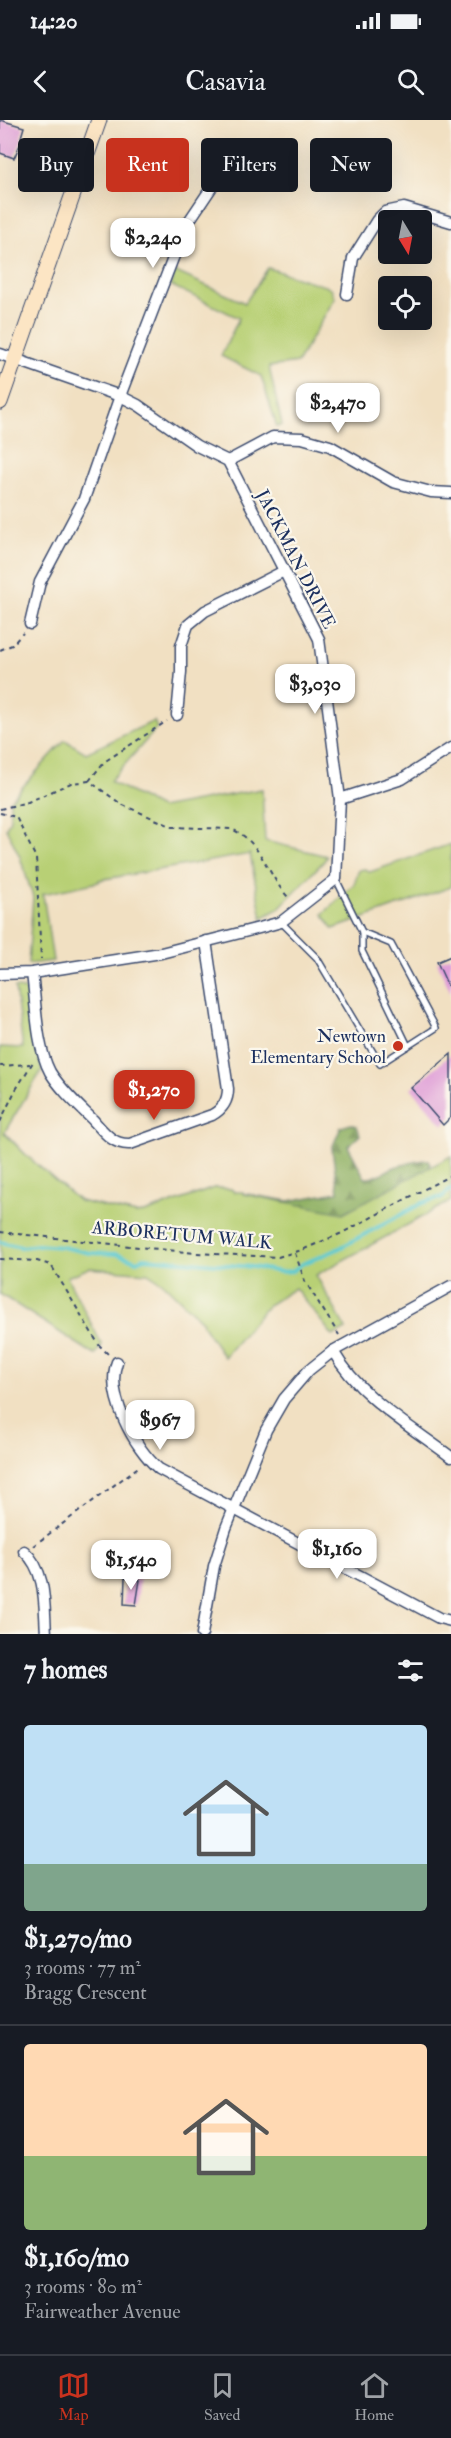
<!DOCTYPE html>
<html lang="en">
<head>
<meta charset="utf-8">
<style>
  body { margin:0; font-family:"IM FELL Double Pica",serif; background:#242831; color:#f1f3f6; height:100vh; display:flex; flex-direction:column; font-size:22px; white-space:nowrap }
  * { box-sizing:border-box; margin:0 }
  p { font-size:20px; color:#9ea1a6 }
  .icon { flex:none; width:33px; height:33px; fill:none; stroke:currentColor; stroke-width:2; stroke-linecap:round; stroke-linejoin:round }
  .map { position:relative; height:1514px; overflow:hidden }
  .drawer { display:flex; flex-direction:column; background:#171b24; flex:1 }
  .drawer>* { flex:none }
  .banner { position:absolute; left:18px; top:18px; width:416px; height:54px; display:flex; gap:12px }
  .needle { width:39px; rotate:170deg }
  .tools { position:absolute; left:378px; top:90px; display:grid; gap:12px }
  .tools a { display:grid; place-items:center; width:54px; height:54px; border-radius:6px; background:#171b24; box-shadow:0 6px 24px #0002; font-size:30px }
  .price { position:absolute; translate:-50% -51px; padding:0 14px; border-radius:12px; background:#fff; color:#222; font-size:20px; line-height:39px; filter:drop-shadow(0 2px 3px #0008) }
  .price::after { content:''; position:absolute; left:50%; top:36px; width:18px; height:14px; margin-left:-9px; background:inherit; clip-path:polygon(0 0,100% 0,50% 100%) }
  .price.on { background:#c8321e; color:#fff }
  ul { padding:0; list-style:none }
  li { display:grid; align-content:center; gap:12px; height:318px; padding:0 24px }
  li+li { border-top:2px solid #363941 }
  li span { display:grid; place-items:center; height:186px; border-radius:6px; color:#555 }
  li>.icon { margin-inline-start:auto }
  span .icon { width:108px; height:108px; fill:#fffc; stroke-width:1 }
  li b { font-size:26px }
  h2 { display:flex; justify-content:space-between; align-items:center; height:72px; padding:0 24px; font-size:26px }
  .chip { padding:0 21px; border-radius:6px; background:#171b24; box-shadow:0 6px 24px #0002; font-size:21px; line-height:54px }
  .chip.on { background:#c8321e; color:#fff }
  .status { display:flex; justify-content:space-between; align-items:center; height:42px; padding:0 30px; background:#171b24; direction:ltr }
  .status svg { height:16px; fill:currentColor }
  header { display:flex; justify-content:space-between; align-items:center; height:78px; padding:0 24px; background:#171b24; font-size:27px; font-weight:600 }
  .menu { display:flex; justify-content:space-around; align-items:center; height:84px; border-top:2px solid #363941; background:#171b24; font-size:16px; color:#9ea1a6 }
  .menu a { display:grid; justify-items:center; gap:3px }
  .menu .on { color:#c8321e }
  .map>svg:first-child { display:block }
  .forest { fill:url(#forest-firs); stroke:#567062; stroke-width:1.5 }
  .park { fill:#b8d075; stroke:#6a806a; stroke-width:1.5 }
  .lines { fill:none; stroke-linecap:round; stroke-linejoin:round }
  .stream { stroke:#5cc9d0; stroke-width:4 }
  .building { fill:#df9dd7 }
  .lane-casing { stroke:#3b4a6d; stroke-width:8 }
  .street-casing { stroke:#3b4a6d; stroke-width:13 }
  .secondary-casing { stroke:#3b4a6d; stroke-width:17 }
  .path { stroke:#3b4a6d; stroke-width:2; stroke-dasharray:4.5 4.5; stroke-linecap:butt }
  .lane { stroke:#fff; stroke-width:5 }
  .street { stroke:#fff; stroke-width:10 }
  .secondary { stroke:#fce5c4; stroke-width:15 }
  .poi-dot { fill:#c8321e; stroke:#fbf7ec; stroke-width:2 }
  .labels { text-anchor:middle; stroke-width:4.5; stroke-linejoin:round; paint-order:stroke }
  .street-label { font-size:18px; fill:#1b2f5e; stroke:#fbf7ec }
  .poi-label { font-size:18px; fill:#1b2f5e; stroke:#fbf7ec; text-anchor:end }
</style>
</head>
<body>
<div class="status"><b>14:20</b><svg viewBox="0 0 49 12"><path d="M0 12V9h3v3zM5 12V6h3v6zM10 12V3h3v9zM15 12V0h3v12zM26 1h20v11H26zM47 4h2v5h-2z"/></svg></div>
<header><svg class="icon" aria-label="back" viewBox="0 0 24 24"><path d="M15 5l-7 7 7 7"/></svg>Casavia<svg class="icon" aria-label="search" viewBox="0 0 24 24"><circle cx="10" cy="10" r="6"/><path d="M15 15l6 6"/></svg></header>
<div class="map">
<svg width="451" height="1514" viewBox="0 0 451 1514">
  <defs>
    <pattern id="forest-firs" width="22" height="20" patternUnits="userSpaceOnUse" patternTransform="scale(1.5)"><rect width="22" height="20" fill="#92b266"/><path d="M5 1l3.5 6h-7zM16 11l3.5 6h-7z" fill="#769157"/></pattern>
  </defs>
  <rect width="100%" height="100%" fill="#fbf7ec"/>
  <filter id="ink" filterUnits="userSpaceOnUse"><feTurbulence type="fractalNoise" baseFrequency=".0167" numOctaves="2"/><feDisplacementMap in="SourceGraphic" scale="12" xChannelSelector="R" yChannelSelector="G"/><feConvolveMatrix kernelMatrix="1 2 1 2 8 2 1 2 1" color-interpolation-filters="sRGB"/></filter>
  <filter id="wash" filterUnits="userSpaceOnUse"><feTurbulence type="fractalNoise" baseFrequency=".008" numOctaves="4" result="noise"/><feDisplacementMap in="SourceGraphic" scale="24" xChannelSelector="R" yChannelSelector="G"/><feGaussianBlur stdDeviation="1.35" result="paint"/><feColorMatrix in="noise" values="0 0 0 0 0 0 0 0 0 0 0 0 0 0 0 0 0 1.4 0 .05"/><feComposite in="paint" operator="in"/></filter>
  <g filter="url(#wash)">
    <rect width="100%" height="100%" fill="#f1e0c2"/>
    <path class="forest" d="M 351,1004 L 357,1006 L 360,1015 L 348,1026 L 365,1058 C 377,1059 387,1049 398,1046 C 408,1043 417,1041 428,1040 L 430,1044 L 429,1051 L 376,1092 L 153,1119 L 0,1042 L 4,1012 L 27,1036 L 79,1081 L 136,1094 L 145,1093 L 214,1068 L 231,1069 L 234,1072 L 289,1081 L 338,1072 L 332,1028 L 341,1007 Z"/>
    <g class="park">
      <polygon points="268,148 331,168 335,178 297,243 269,247 282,305 277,307 261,256 221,236 239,198 170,165 176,152 245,183"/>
      <polygon points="154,601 157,608 110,661 160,688 262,669 265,721 327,736 324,741 278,789 262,798 250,734 99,760 99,762 43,774 53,841 28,844 33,777 20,737 6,708 10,699 10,681 65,620 86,633"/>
      <polygon points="451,724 451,767 333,809 323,794 354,764 359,750 365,749 370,752"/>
      <polygon points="15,868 25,869 27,872 34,923 42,950 4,1013 27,1036 79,1081 136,1094 145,1093 214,1068 231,1069 234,1072 243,1072 243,1074 343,1093 451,1036 451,1081 316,1155 346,1209 333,1216 295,1168 268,1185 224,1237 202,1204 203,1202 163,1163 148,1153 89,1148 67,1157 102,1225 95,1235 0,1174 0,927 23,928"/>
    </g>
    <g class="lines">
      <polyline class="stream" points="0,1122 21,1127 38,1125 62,1127 90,1133 117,1134 137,1141 144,1138 252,1147 281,1152 293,1151 302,1144 336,1130 422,1083 442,1077 451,1069"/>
    </g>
    <g id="blocks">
      <g class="building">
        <polygon points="0,0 24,7 21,17 23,18 14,38 0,33"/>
        <polygon points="451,836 451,873 437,842"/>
        <polygon points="451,934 451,997 443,1005 411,968"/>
        <polygon points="125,1458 140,1460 136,1485 124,1484"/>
      </g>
    </g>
  </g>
  <g filter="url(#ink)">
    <use href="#blocks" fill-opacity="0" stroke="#3b4a6d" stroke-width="1.5"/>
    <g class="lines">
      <defs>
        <g id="lane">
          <polyline points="281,802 317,838 380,944 408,926 362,831 362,812 336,759"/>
          <polyline points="362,812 391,824 436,908 408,926"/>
        </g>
        <g id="street">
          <polyline points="347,174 353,138 377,100 385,92 404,88 451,102"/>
          <polyline points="0,234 120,276 138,285 197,326 228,341 319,519 340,679 336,759 281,802 263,807 161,833 32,853 0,854"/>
          <polyline points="228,341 273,317 302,318 330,326 393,362 431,372 451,373"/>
          <polyline points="30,504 40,462 84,379 120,276 185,107 228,43"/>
          <polyline points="177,595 181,552 181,526 188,505 205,491 284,451"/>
          <polyline points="340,679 402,659 451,628"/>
          <path d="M 32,853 C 36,882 36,926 50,952 C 61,970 78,985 93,1000 C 104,1012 113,1025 130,1024 L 212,995 C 223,989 228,981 228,969 L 206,821"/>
          <path d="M 333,1231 C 359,1277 410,1306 451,1337"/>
          <path d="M 117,1242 C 105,1274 134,1328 159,1349 L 439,1498 L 451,1501"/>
          <path d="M 24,1431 C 47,1452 44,1485 46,1514"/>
          <polyline points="202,1514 214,1446 226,1408 266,1310 284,1279 309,1250 333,1231 451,1166"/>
        </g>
        <polyline id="secondary" points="0,282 99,0"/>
      </defs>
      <use href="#lane" class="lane-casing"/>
      <use href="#street" class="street-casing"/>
      <use href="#secondary" class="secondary-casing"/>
      <g class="path">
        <polyline points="0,530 12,525 23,513"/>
        <polyline points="89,661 104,642 167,601"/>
        <path d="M 0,689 L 28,682 L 71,663 L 89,661 L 121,684 L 173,707 L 231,709 C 262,721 268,758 290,779"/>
        <polyline points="0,693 16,697 36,738 41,839"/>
        <polyline points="0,946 30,944"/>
        <polyline points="0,1002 15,971 33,942"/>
        <polyline points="0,1112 195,1133 278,1137 302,1130 342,1113 451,1055"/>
        <polyline points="295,1133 305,1161 339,1215"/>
        <polyline points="0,1139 37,1141 51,1145 99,1225 109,1235"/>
        <polyline points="33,1426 141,1345"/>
      </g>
      <use href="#lane" class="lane"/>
      <use href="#street" class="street"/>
      <use href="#secondary" class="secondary"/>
    </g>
  </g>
  <circle class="poi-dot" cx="398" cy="926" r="6"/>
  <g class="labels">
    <g class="street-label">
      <text transform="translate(296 439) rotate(63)" y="6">JACKMAN DRIVE</text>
      <text transform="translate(182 1115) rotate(5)" y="6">ARBORETUM WALK</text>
    </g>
    <g class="poi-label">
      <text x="386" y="922">Newtown<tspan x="386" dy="21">Elementary School</tspan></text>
    </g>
  </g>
</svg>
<div class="tools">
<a><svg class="needle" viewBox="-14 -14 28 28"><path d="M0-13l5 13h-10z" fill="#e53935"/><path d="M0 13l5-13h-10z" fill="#9ea1a6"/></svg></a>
<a><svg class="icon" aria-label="locate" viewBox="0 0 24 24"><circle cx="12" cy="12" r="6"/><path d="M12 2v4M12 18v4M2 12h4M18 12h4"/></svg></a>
</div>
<b class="price" style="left:153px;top:149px">$2,240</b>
<b class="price" style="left:338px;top:314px">$2,470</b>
<b class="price" style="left:315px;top:595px">$3,030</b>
<b class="price on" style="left:154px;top:1001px">$1,270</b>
<b class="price" style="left:160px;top:1331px">$967</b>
<b class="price" style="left:337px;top:1460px">$1,160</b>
<b class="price" style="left:131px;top:1471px">$1,540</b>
<div class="banner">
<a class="chip">Buy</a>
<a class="chip on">Rent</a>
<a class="chip">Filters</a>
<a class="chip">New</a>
</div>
</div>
<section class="drawer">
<h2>7 homes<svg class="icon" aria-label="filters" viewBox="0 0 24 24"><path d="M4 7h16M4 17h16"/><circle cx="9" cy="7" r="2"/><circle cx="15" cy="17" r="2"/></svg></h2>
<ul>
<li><span style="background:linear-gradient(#bfe0f5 75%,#7fa58c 0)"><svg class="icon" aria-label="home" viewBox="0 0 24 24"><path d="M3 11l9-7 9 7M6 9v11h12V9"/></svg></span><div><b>$1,270/mo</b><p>3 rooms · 77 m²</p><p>Bragg Crescent</p></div></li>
<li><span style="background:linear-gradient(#ffd9b3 60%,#8fb573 0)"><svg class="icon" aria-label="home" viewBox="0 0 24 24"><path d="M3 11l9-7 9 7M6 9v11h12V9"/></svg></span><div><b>$1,160/mo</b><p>3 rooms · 80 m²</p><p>Fairweather Avenue</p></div></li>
</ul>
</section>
<nav class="menu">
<a class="on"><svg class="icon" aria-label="map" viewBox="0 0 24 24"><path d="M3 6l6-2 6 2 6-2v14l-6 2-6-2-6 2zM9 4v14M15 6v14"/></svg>Map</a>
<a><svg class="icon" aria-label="saved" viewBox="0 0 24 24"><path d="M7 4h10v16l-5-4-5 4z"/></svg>Saved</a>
<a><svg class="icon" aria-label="home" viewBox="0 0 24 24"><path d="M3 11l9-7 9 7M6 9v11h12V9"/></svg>Home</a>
</nav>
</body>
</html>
